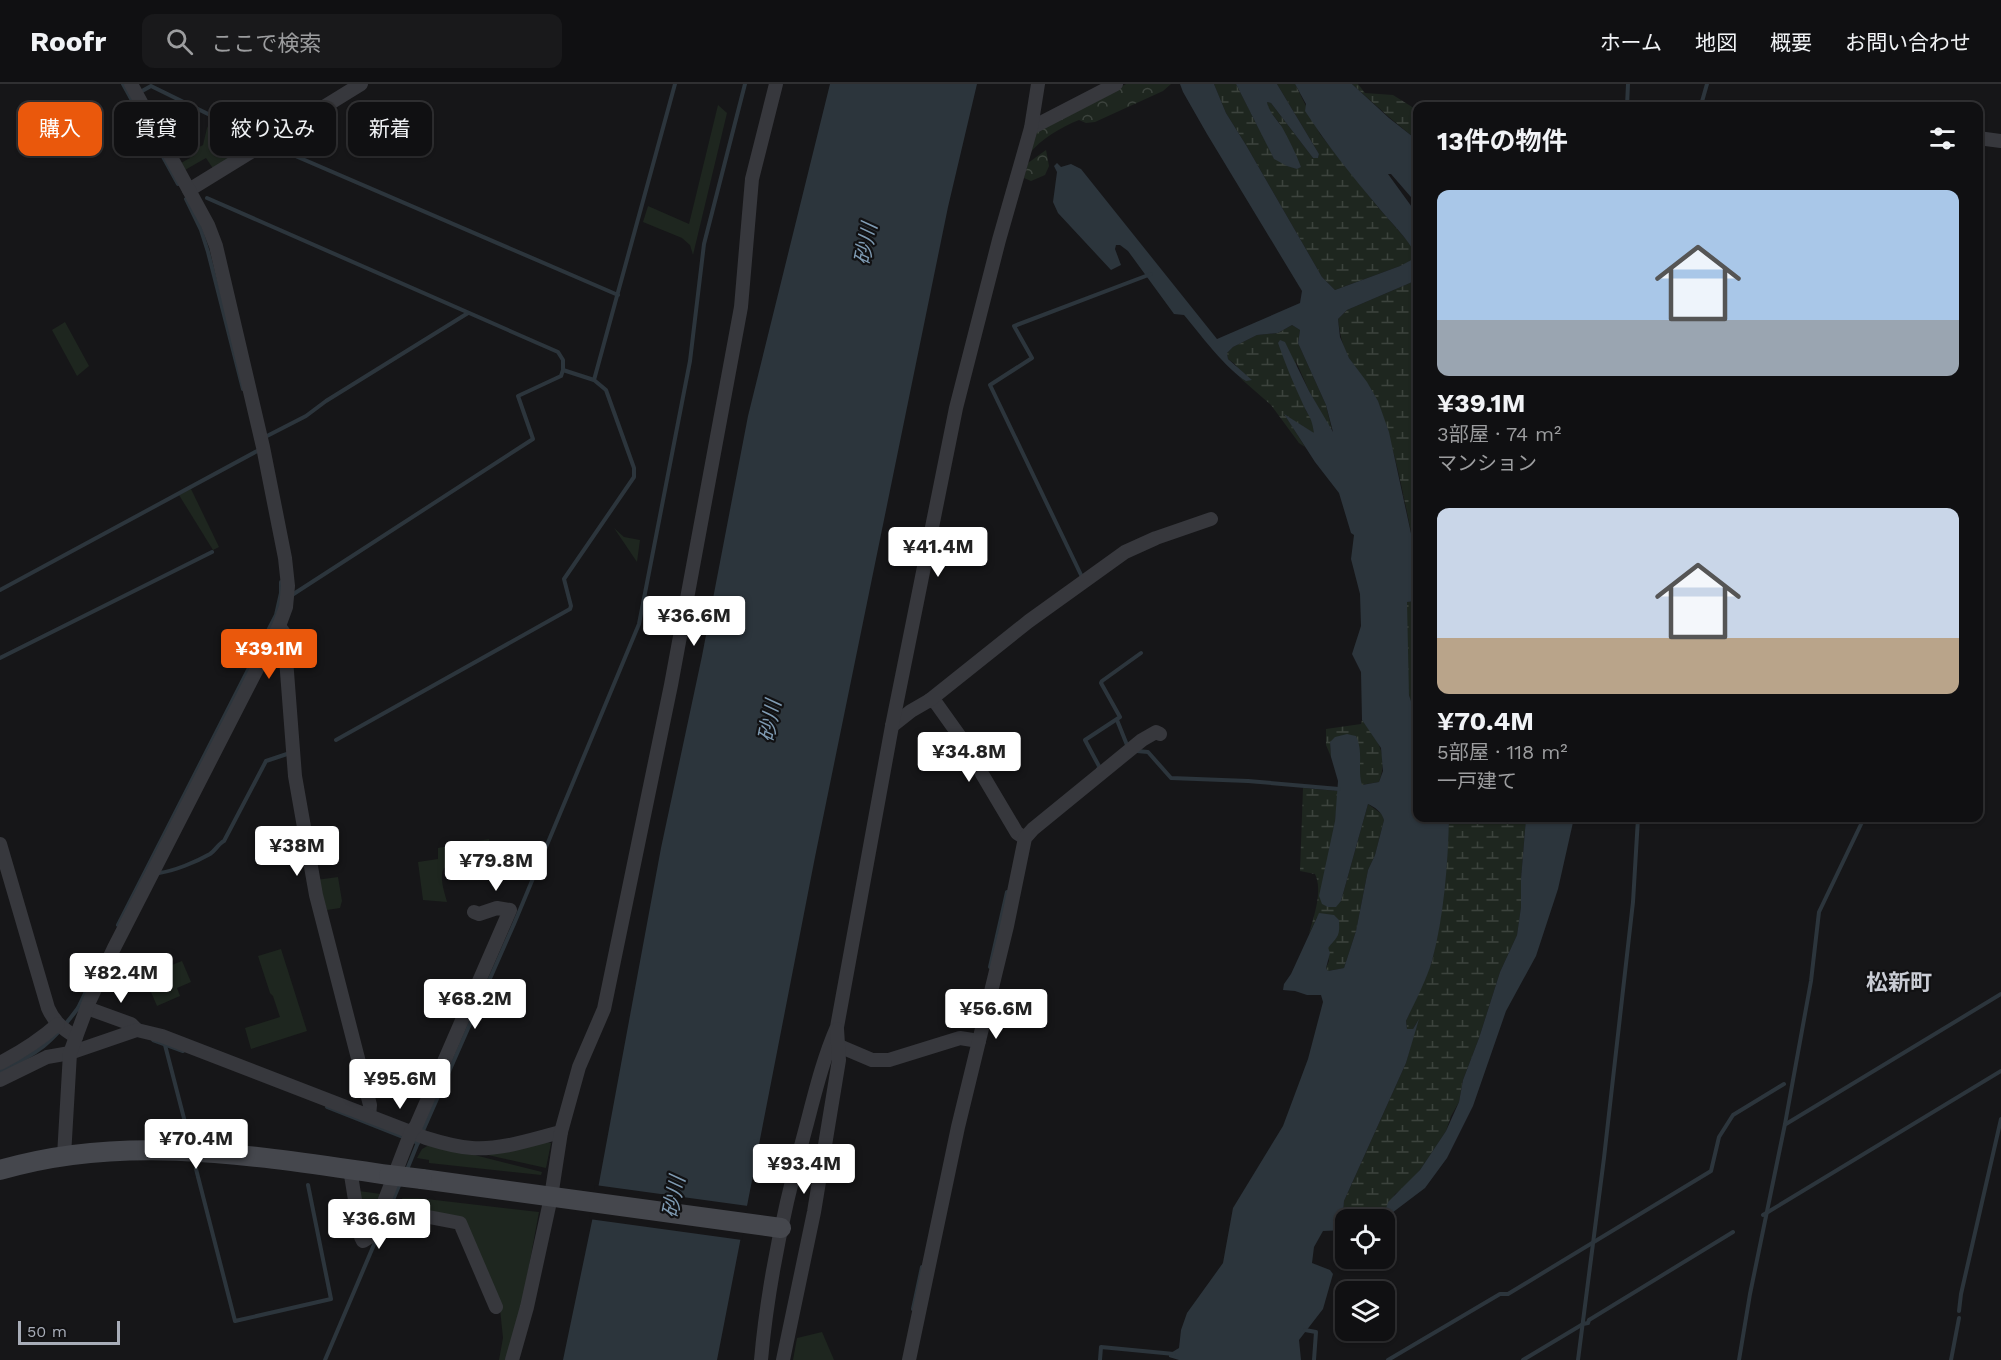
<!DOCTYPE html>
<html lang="ja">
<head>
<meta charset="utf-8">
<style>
  body { margin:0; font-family:"Work Sans","Noto Sans JP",sans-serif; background:#19191b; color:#f1f3f6; height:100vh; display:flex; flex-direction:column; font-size:22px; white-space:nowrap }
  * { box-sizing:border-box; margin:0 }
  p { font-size:20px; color:#9c9d9f }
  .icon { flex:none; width:33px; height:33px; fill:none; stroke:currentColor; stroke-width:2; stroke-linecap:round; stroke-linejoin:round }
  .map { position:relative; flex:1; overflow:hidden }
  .side { position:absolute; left:1413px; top:18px; width:570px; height:720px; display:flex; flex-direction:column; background:#101012; border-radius:12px; box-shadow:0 2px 4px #0004,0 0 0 2px #303032 }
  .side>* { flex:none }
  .hud { position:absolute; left:18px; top:18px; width:570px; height:54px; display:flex; gap:12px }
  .buttons { position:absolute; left:1335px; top:1125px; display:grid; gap:12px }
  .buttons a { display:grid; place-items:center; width:60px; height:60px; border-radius:12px; background:#101012; box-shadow:0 2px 4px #0004,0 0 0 2px #303032; font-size:30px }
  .scale { position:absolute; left:18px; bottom:15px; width:102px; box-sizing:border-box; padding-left:6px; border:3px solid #a8adb8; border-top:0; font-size:16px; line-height:21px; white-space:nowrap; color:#a8adb8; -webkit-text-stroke:4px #111113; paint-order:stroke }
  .price { position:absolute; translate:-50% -51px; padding:0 14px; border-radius:6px; background:#fff; color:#222; font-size:20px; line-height:39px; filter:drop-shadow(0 2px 3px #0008) }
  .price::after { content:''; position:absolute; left:50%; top:36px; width:18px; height:14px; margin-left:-9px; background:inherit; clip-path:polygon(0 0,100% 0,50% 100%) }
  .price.current { background:#ea580c; color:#fff }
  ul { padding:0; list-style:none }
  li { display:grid; align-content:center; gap:12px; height:318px; padding:0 24px }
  li span { display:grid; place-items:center; height:186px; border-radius:12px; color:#555 }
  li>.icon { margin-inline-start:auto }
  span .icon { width:108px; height:108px; fill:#fffc; stroke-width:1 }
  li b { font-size:26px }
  h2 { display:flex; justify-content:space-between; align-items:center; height:72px; padding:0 24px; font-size:26px }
  .tag { padding:0 21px; border-radius:12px; background:#101012; box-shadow:0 2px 4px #0004,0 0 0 2px #303032; font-size:21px; line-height:54px }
  .tag.current { background:#ea580c; color:#fff }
  header { display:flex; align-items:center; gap:36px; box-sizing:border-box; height:84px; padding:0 30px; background:#101012; border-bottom:2px solid #303032 }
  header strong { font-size:28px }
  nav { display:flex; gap:33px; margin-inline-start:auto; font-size:21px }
  .search { width:420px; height:54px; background:#19191b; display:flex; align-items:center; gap:15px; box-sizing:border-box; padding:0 21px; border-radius:12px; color:#9c9d9f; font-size:22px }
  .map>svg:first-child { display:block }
  .grass { fill:#1e261f }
  .forest { fill:url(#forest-crowns) }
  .wetland { fill:url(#wetland-marsh) }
  .water { fill:#2c353c }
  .pier { fill:#161618 }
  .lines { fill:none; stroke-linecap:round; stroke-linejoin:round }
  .stream { stroke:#2c353c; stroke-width:4 }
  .street { stroke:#37383d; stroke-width:14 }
  .secondary { stroke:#45474d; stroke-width:20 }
  .secondary-bridge { stroke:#45474d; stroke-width:20 }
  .labels { text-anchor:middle; stroke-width:4.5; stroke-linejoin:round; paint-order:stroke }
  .water-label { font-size:21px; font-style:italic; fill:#7f9bb3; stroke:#111113 }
  .quarter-label { font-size:22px; font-weight:bold; fill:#c9ccd4; stroke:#111113 }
</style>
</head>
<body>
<header>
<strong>Roofr</strong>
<div class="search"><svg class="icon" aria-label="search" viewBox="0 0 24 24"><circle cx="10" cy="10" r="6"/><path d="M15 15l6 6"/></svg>ここで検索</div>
<nav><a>ホーム</a><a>地図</a><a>概要</a><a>お問い合わせ</a></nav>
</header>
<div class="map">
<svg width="2001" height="1276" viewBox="0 0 2001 1276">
  <defs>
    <pattern id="forest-crowns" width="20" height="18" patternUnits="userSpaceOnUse" patternTransform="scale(1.5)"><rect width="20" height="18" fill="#1e261f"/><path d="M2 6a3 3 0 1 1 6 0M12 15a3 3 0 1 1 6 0" fill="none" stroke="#3c433d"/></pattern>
    <pattern id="wetland-marsh" width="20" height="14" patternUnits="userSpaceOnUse" patternTransform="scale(1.5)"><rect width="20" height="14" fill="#1e261f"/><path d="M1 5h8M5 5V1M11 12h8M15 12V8" fill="none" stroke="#3c433d"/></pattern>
  </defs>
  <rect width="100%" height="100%" fill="#161618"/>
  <g class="grass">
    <polygon points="718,21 727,29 693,171 690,161 682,154 643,138 648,122 689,140"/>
    <polygon points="212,35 261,59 214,86 206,74 185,86 181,79 190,74 188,69 203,61 207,44"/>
    <polygon points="65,238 89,282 77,292 52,246"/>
    <polygon points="191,405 219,463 213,466 179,411"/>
    <polygon points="614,444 624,453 640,456 637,478"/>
    <path d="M 489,755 L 492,770 C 479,772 443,774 442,790 C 441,799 445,810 447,818 L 423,816 L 418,778 L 438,775 L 438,764 Z"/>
    <polygon points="338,793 342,817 340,824 327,826 316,796"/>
    <polygon points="281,865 307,947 251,965 245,944 280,933 273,912 270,909 258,872"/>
    <polygon points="182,877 191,898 177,904 180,912 157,922 144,892"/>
    <polygon points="541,1057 551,1059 546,1084 479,1069"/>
    <polygon points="431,1060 542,1088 541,1091 429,1079 429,1076 417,1074 422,1065"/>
    <polygon points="359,1107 381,1110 366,1151"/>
    <polygon points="402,1114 418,1114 539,1128 519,1236 507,1276 499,1276 503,1254 500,1225 465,1139 407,1125"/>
    <polygon points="822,1248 834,1276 793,1276 797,1254"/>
  </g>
  <g class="forest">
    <path d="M 1126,0 L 1171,0 L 1163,7 L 1095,38 L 1086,39 L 1079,36 C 1061,43 1041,55 1029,70 L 1037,46 Z"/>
    <polygon points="1046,66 1049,82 1045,91 1031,97 1024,94 1028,79"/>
  </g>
  <g class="wetland">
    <polygon points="1214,0 1236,0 1274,74 1280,40 1269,26 1267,18 1271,19 1313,74 1318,74 1319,70 1277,0 1295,0 1320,50 1377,122 1411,161 1417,174 1400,182 1335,206 1322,193 1246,61 1226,29"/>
    <polygon points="1352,0 1358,0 1365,9 1393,11 1417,26 1417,56 1390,34"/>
    <path d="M 1417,196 L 1417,477 C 1406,425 1397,371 1379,321 C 1372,303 1359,290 1349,274 C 1342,262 1340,249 1338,235 L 1347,226 Z"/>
    <polygon points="1292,241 1300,246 1298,259 1326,321 1333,351 1309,307 1295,275 1306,327 1313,335 1315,350 1285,331 1305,363 1299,359 1271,321 1239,293 1246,297 1235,280 1228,275 1227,269 1233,263 1257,251 1278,249"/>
    <path d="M 1417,517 L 1417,639 C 1402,602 1407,557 1407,518 Z"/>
    <path d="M 1362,636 C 1378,657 1389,670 1379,698 L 1361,701 L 1360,694 L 1330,658 L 1331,673 L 1326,661 L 1326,645 L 1361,640 Z"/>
    <path d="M 1303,704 L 1338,707 L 1335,737 L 1341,817 L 1368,720 L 1383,731 L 1384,736 L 1375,771 L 1368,786 L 1356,847 L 1344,884 L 1328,887 L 1326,884 L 1329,877 L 1327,864 L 1331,860 L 1317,833 L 1309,850 C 1314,832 1323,807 1315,790 L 1300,787 Z"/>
    <polygon points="1449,734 1526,734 1521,795 1521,823 1517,851 1500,888 1479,954 1463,996 1459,1018 1451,1032 1446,1047 1420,1086 1403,1105 1395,1110 1385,1128 1369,1135 1348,1135 1343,1130 1344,1117 1406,979 1417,938 1413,945 1407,946 1406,937 1432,878 1441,830"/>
  </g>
  <g class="water">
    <polygon points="830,0 977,0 948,123 815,773 717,1276 563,1276 592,1137 661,764 702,572 748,332"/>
    <path d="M 1180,0 L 1214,0 L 1226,29 L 1246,61 L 1322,193 L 1335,206 L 1400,182 L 1417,173 C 1408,154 1391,139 1378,123 C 1352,92 1327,61 1305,27 L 1306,20 L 1295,0 L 1352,0 L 1389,34 L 1417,56 L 1417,120 L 1391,90 L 1388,90 L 1417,130 L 1417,196 L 1347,226 L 1338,235 L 1340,253 L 1349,274 L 1367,298 L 1378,317 L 1389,348 L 1417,477 L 1417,517 L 1407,518 L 1409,611 L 1418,639 L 1418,734 L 1449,734 C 1448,779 1444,833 1432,877 C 1426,897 1415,918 1406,937 L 1407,945 L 1413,945 L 1419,935 L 1406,979 L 1344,1117 L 1343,1130 L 1348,1135 L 1354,1135 L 1346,1136 L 1345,1146 L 1323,1147 L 1314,1163 L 1312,1179 L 1330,1186 L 1333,1190 L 1323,1225 L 1299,1256 L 1301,1276 L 1179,1276 L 1169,1273 L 1169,1270 L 1179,1264 L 1181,1246 L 1187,1229 L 1223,1179 L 1233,1124 L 1283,1042 L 1308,975 L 1323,918 L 1321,911 L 1307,911 L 1295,907 L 1283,906 L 1284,900 L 1291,890 L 1319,829 L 1334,831 L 1339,836 C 1340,853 1338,852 1328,864 L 1330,869 L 1326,884 L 1328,887 L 1344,884 L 1356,847 L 1368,786 L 1375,771 L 1384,736 C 1382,728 1375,723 1368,720 L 1341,817 L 1336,823 L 1328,823 L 1322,820 L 1319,812 L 1335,737 L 1338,697 L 1331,673 L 1330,658 L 1335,653 L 1347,650 L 1356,652 C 1364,669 1357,684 1362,701 L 1379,698 L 1383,687 L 1381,664 L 1362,636 L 1361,588 L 1352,570 L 1361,542 L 1360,510 L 1351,475 L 1354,451 L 1351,449 L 1339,409 L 1315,378 L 1284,330 L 1314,349 C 1312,333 1308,332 1302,318 C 1293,299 1285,279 1278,259 L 1280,256 L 1285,258 L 1309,307 L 1333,348 L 1326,321 L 1298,259 L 1300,246 L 1292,241 L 1278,249 L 1257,251 L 1233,263 L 1227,269 L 1228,275 L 1252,296 L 1246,297 C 1227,286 1199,249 1184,231 L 1174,230 L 1128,167 L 1120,161 L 1116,161 L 1115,165 L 1121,181 L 1111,186 L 1058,129 L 1053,118 L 1057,88 L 1054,82 L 1057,79 L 1061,83 L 1071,80 L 1081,85 L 1217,255 L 1300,219 L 1302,207 L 1207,50 L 1183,8 Z"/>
    <path d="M 1236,0 L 1277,0 L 1319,70 L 1318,74 L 1313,74 L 1271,19 L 1267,18 C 1269,28 1276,34 1282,43 C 1289,56 1296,69 1301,83 L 1297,85 L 1287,82 L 1274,75 Z"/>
    <polygon points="1526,734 1574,734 1558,805 1536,872 1506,927 1473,1022 1447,1074 1425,1104 1384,1135 1363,1135 1370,1135 1377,1128 1380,1131 1385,1128 1388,1118 1420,1086 1446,1047 1459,1018 1463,996 1479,954 1500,888 1517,851 1521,823 1521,795"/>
  </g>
  <polygon class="pier" points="595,1101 748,1122 742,1156 589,1135"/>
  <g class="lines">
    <g class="stream">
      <polyline points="123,0 178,100"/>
      <polyline points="142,7 151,2 263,57"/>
      <polyline points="1701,21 1707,0"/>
      <polyline points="1627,22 1628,0"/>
      <polyline points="1688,22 1701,21 1736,22"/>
      <polyline points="270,61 618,211"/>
      <polyline points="207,114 558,268 563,276 563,286 594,296"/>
      <polyline points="186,115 201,146 208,168 243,305"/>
      <polyline points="267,352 306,332 326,317 468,229"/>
      <polyline points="1083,495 990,301 1032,274 1014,242 1151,190"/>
      <polyline points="0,506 259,366"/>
      <polyline points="292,511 533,355 518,312 561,292 563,286"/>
      <polyline points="0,574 212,468"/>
      <polyline points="1117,636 1127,661 1130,663"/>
      <polyline points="336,656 570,525 571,522 564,495 634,393 634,384 606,306 594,296 675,0"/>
      <polyline points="1137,667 1148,668 1171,694 1248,697 1339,705"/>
      <polyline points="1098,685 1100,684 1085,656 1120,633 1101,599 1102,597 1141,569"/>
      <path d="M 159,789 C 174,787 196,778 210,770 C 216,766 218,760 224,757 L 266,677 L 287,670"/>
      <polyline points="118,841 276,531 281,509 281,498"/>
      <polyline points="990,883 1007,808"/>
      <polyline points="79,925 78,924 100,878"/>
      <polyline points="153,956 183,967"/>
      <polyline points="165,961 187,1046"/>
      <path d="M 0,987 C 38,970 53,958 78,924"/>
      <polyline points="327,1023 418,1059"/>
      <polyline points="1786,1040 2001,910"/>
      <polyline points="422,1049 514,840 639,540 690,277 704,160 745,0"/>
      <polyline points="196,1085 235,1237 331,1215 308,1101"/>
      <polyline points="406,1088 419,1056"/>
      <polyline points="1763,1131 2001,987"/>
      <polyline points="913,1225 922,1183"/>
      <polyline points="1959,1227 1961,1210 2001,1035"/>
      <polyline points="1305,1246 1316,1248 1314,1276"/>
      <polyline points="325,1276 401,1097"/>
      <polyline points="1100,1276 1101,1263 1174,1270"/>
      <polyline points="1388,1276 1500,1210 1508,1210 1711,1087 1719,1053 1733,1031 1784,1000"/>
      <polyline points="1523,1276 1583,1240 1588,1239 1589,1236 1733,1148"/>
      <polyline points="1578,1276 1604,1074 1633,818 1638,734"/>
      <polyline points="1739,1276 1750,1210 1785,1040 1811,897 1819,828 1864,734"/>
      <polyline points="1951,1276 1959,1234"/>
    </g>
    <g class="street">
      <polyline points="1031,44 1116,0"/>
      <polyline points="1978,54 2001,57"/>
      <polyline points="189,106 361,0"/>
      <polyline points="279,542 284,549 295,692 316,811 370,1021 369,1032"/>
      <polyline points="930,616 936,619 976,675 982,690 1017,749 1025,754"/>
      <polyline points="892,642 911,627 930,616 1029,537 1125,468 1156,454 1211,435"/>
      <path d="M 0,760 L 48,924 C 54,938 63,945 76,953"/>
      <polyline points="87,924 131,940 137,946"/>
      <polyline points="832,959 872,976 889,976 960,954 979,957"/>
      <path d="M 0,979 C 21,968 40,956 58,940"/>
      <path d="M 0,996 L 47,973 L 70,969 L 137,946 L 162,952 L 426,1054 C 442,1059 456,1063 472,1064 C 502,1066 533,1055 561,1048"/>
      <polyline points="64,1072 70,969 89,918 114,864 279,542 286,523 288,502 285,474 263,363 216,162 208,141 131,0"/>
      <polyline points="350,1085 361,1153 363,1157 371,1152 411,1048 416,1042 510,826 497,824 479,830 474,828"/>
      <polyline points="382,1124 460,1139 496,1223"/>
      <polyline points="512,1276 527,1223 551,1113 561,1048 579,983 604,925 648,712 671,601 741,223 752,95 776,0"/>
      <path d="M 761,1276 C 768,1197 785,1119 806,1043 C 815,1009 823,975 837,943 L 892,642 L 956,324 L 999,156 L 1031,44 L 1038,0"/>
      <polyline points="783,1276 814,1128 839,976 837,945"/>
      <polyline points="909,1276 958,1043 1007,842 1025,754 1033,745 1142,656 1156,648 1160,650"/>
    </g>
    <g class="secondary">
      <path d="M 0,1086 C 128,1048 261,1073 389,1091"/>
      <polyline points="422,1095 781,1144"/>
    </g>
    <polyline class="secondary-bridge" points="389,1091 422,1095"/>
  </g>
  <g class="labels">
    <g class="water-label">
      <text transform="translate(866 160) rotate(-79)" y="7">砂川</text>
      <text transform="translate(770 637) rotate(-79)" y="7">砂川</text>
      <text transform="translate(674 1113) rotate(-79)" y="7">砂川</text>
    </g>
    <g class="quarter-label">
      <text x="1899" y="906">松新町</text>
    </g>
  </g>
</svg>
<div class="buttons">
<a><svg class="icon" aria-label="locate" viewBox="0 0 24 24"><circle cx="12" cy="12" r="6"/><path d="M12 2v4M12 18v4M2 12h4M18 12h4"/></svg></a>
<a><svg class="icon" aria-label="layers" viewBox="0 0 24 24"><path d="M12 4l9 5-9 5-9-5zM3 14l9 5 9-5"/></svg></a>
</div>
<div class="scale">50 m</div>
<b class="price" style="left:938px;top:494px">¥41.4M</b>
<b class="price" style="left:694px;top:563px">¥36.6M</b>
<b class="price current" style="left:269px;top:596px">¥39.1M</b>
<b class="price" style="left:969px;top:699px">¥34.8M</b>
<b class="price" style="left:297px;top:793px">¥38M</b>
<b class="price" style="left:496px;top:808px">¥79.8M</b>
<b class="price" style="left:121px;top:920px">¥82.4M</b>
<b class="price" style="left:475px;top:946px">¥68.2M</b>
<b class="price" style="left:996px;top:956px">¥56.6M</b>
<b class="price" style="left:400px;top:1026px">¥95.6M</b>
<b class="price" style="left:196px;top:1086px">¥70.4M</b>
<b class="price" style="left:804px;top:1111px">¥93.4M</b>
<b class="price" style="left:379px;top:1166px">¥36.6M</b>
<div class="hud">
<a class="tag current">購入</a>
<a class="tag">賃貸</a>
<a class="tag">絞り込み</a>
<a class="tag">新着</a>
</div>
<section class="side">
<h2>13件の物件<svg class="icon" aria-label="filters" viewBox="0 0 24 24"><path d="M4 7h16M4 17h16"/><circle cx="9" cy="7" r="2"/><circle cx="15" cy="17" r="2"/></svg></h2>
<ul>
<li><span style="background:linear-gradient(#a9c7e8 70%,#9aa5b1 0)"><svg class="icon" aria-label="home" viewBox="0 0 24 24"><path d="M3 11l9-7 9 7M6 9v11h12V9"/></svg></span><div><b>¥39.1M</b><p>3部屋 · 74 m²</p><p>マンション</p></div></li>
<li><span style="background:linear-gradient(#c9d6e8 70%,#b9a48a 0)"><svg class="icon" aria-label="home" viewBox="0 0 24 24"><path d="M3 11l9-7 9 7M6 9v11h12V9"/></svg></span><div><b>¥70.4M</b><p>5部屋 · 118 m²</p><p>一戸建て</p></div></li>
</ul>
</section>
</div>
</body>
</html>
